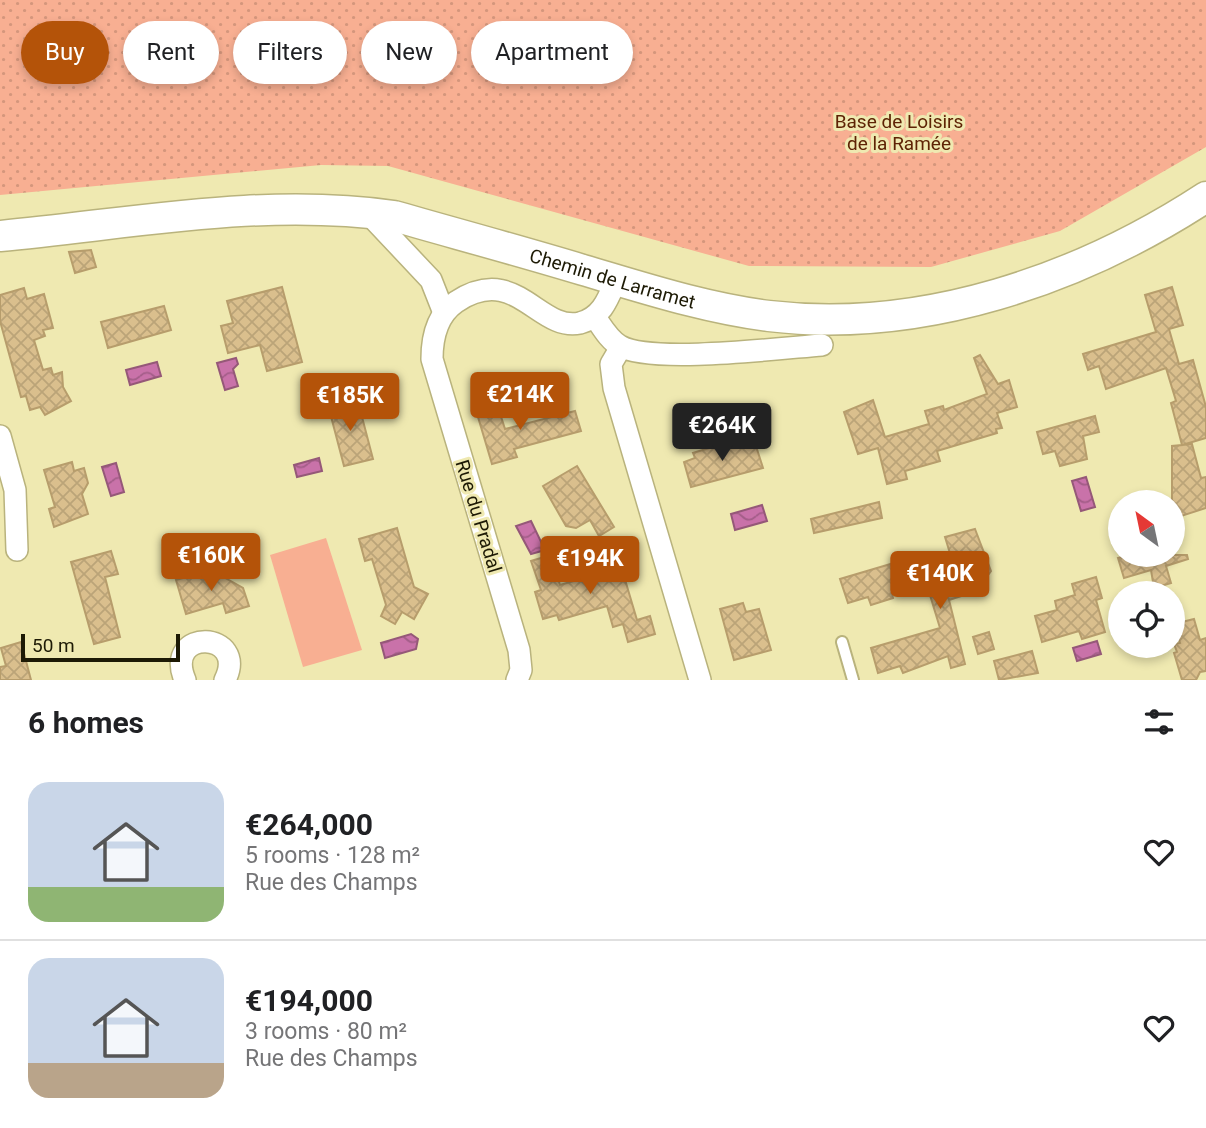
<!DOCTYPE html>
<html lang="en">
<head>
<meta charset="utf-8">
<style>
  body { margin:0; font-family:Roboto,sans-serif; background:#f2f2f2; color:#202124; height:100vh; display:flex; flex-direction:column; font-size:26px; white-space:nowrap }
  * { box-sizing:border-box; margin:0 }
  p { font-size:23px; color:#757577 }
  .icon { flex:none; width:38px; height:38px; fill:none; stroke:currentColor; stroke-width:2; stroke-linecap:round; stroke-linejoin:round }
  .map { position:relative; height:680px; overflow:hidden }
  .side { display:flex; flex-direction:column; background:#fff; flex:1 }
  .side>* { flex:none }
  .hud { position:absolute; left:21px; top:21px; width:700px; height:63px; display:flex; gap:14px }
  .needle { width:46px; rotate:327deg }
  .buttons { position:absolute; left:1108px; top:490px; display:grid; gap:14px }
  .buttons a { display:grid; place-items:center; width:77px; height:77px; border-radius:50%; background:#fff; box-shadow:0 4px 10px #0003; font-size:35px }
  .scale { position:absolute; left:21px; bottom:18px; width:159px; box-sizing:border-box; padding-left:7px; border:4px solid #1d1a05; border-top:0; font-size:19px; line-height:24px; white-space:nowrap; color:#1d1a05; -webkit-text-stroke:5px #efe9b1; paint-order:stroke }
  .price { position:absolute; translate:-50% -60px; padding:0 16px; border-radius:7px; background:#b45309; color:#fff; font-size:23px; line-height:46px; filter:drop-shadow(0 2px 4px #0008) }
  .price::after { content:''; position:absolute; left:50%; top:42px; width:21px; height:16px; margin-left:-10px; background:inherit; clip-path:polygon(0 0,100% 0,50% 100%) }
  .price.on { background:#222; color:#fff }
  ul { padding:0; list-style:none }
  li { display:flex; align-items:center; gap:21px; height:175px; padding:0 28px }
  li+li { border-top:2px solid #e0e0e0 }
  li span { display:grid; place-items:center; flex:none; width:196px; height:140px; border-radius:21px; color:#555 }
  li>.icon { margin-inline-start:auto }
  span .icon { width:84px; height:84px; fill:#fffc; stroke-width:1 }
  li b { font-size:30px }
  h2 { display:flex; justify-content:space-between; align-items:center; height:84px; padding:0 28px; font-size:30px }
  .chip { padding:0 24px; border-radius:32px; background:#fff; box-shadow:0 4px 10px #0003; font-size:24px; line-height:63px }
  .chip.on { background:#b45309; color:#fff }
  .map>svg:first-child { display:block }
  .green { fill:#f8af92 }
  .park { fill:url(#park-dots) }
  .water { fill:url(#water-waves); stroke:#955878; stroke-width:2 }
  .building { fill:url(#building-cross-hatch); stroke:#b79d6c; stroke-width:2 }
  .lines { fill:none; stroke-linecap:round; stroke-linejoin:round }
  .lane-casing { stroke:#b9b37d; stroke-width:14 }
  .street-casing { stroke:#b9b37d; stroke-width:24 }
  .secondary-casing { stroke:#b9b37d; stroke-width:33 }
  .lane { stroke:#fff; stroke-width:10 }
  .street { stroke:#fff; stroke-width:21 }
  .secondary { stroke:#fff; stroke-width:30 }
  .labels { text-anchor:middle; stroke-width:6; stroke-linejoin:round; paint-order:stroke }
  .park-label { font-size:19px; fill:#5e2305; stroke:#efe9b1 }
  .street-label { font-size:19px; fill:#1d1a05; stroke:#efe9b1 }
</style>
</head>
<body>
<div class="map">
<svg width="1206" height="680" viewBox="0 0 1206 680">
  <defs>
    <pattern id="park-dots" width="8" height="8" patternUnits="userSpaceOnUse" patternTransform="scale(1.75)"><rect width="8" height="8" fill="#f8af92"/><path d="M2 2h.1M6 6h.1" fill="none" stroke="#d4967c" stroke-width="1.8" stroke-linecap="round"/></pattern>
    <pattern id="water-waves" width="16" height="10" patternUnits="userSpaceOnUse" patternTransform="scale(1.75)"><rect width="16" height="10" fill="#c972a9"/><path d="M0 5q4-4 8 0t8 0" fill="none" stroke="#a35d88"/></pattern>
    <pattern id="building-cross-hatch" width="8" height="8" patternUnits="userSpaceOnUse" patternTransform="scale(1.75)"><rect width="8" height="8" fill="#dabf8d"/><path d="M0 0l8 8M0 8l8-8" fill="none" stroke="#bba478"/></pattern>
  </defs>
  <rect width="100%" height="100%" fill="#efe9b1"/>
  <polygon class="green" points="326,538 362,650 303,667 270,555"/>
  <polygon class="park" points="0,0 1206,0 1206,147 1060,231 931,267 749,266 388,166 321,165 0,195"/>
  <g class="water">
    <polygon points="236,358 238,364 233,369 238,386 225,390 217,363"/>
    <polygon points="157,362 161,376 130,385 126,370"/>
    <polygon points="319,458 322,471 297,477 294,465"/>
    <polygon points="116,463 124,492 111,496 102,467"/>
    <polygon points="1086,477 1095,507 1081,511 1072,481"/>
    <polygon points="762,505 767,521 735,530 731,514"/>
    <polygon points="531,521 545,550 531,554 516,526"/>
    <polygon points="411,634 418,639 416,649 385,658 381,643"/>
    <polygon points="1097,641 1101,654 1077,661 1073,648"/>
  </g>
  <g class="building">
    <polygon points="91,250 96,267 75,273 69,252"/>
    <polygon points="282,287 302,362 267,371 260,345 228,353 221,326 233,323 227,301"/>
    <polygon points="1172,287 1183,325 1169,329 1179,364 1193,360 1206,407 1206,438 1182,445 1192,444 1201,478 1206,477 1206,508 1172,519 1172,446 1182,445 1171,403 1176,401 1166,368 1106,389 1099,366 1088,370 1083,354 1156,332 1145,295"/>
    <polygon points="24,288 27,299 44,294 53,328 43,330 45,336 34,340 43,370 51,368 53,375 62,372 63,387 71,401 45,415 40,407 30,410 26,396 21,397 0,321 0,295"/>
    <polygon points="164,306 171,330 108,348 101,322"/>
    <polygon points="980,355 998,384 1009,380 1017,407 997,413 1002,428 996,429 997,433 937,451 940,461 905,471 907,479 887,484 878,448 858,454 844,412 873,400 885,437 929,424 925,411 943,406 944,410 987,394 974,358"/>
    <polygon points="351,398 356,419 362,417 373,459 344,466 328,405"/>
    <polygon points="496,401 505,429 575,411 581,431 514,449 517,457 492,464 475,407"/>
    <polygon points="1095,416 1099,432 1083,436 1087,459 1060,466 1055,451 1043,454 1037,432"/>
    <polygon points="732,441 734,446 755,443 763,468 691,487 684,462 695,458 693,453"/>
    <polygon points="72,462 74,471 84,468 88,483 82,494 88,514 54,527 49,509 55,507 44,470"/>
    <polygon points="577,466 614,527 599,536 590,520 576,528 566,526 543,486"/>
    <polygon points="879,502 882,518 814,533 811,519"/>
    <polygon points="397,528 414,587 428,594 414,619 402,612 395,624 381,616 386,605 372,559 365,561 359,539"/>
    <polygon points="975,529 991,571 983,582 965,587 968,594 949,600 965,664 951,668 948,656 903,673 900,666 878,673 871,648 940,628 926,582 956,573 945,537"/>
    <polygon points="111,551 118,574 105,577 120,637 94,644 71,562"/>
    <polygon points="551,555 560,585 601,573 598,562 618,556 637,620 650,616 655,634 628,642 623,624 613,627 607,606 559,620 557,615 543,619 535,592 541,590 531,561"/>
    <polygon points="1130,555 1187,555 1188,559 1166,566 1171,583 1154,588 1151,570 1124,578 1118,558"/>
    <polygon points="914,557 922,585 892,594 893,598 871,605 868,597 848,603 840,579"/>
    <polygon points="211,570 243,588 249,606 226,613 223,603 186,614 176,580"/>
    <polygon points="1096,577 1102,598 1096,600 1105,632 1082,639 1079,631 1042,642 1035,616 1057,610 1055,601 1075,595 1072,584"/>
    <polygon points="743,603 746,612 759,609 771,650 734,660 720,609"/>
    <polygon points="1194,619 1200,640 1206,638 1206,671 1200,672 1196,680 1182,680 1174,653 1177,652 1174,644 1180,643 1174,624"/>
    <polygon points="989,632 994,649 978,654 973,637"/>
    <polygon points="21,642 31,680 0,680 0,667 6,666 1,648"/>
    <polygon points="1032,651 1038,673 999,680 994,661"/>
  </g>
  <g class="lines">
    <defs>
      <polyline id="lane" points="842,642 853,680"/>
      <g id="street">
        <polyline points="367,212 431,280 444,313"/>
        <path d="M 595,317 C 602,327 609,340 620,346 C 651,364 782,348 822,345"/>
        <polyline points="621,347 611,364 614,388 700,680"/>
        <polyline points="0,436 15,490 17,550"/>
        <path d="M 185,680 C 163,627 249,631 225,680"/>
        <path d="M 517,680 L 521,670 L 519,650 L 432,359 C 432,337 437,315 456,302 C 516,262 538,332 580,323 C 602,317 608,299 616,280"/>
      </g>
      <g id="secondary">
        <path id="s1" d="M 0,236 C 130,224 263,197 394,216 C 457,234 520,251 583,270 C 644,288 705,308 769,316 C 922,334 1079,280 1206,197"/>
      </g>
    </defs>
    <use href="#lane" class="lane-casing"/>
    <use href="#street" class="street-casing"/>
    <use href="#secondary" class="secondary-casing"/>
    <use href="#lane" class="lane"/>
    <use href="#street" class="street"/>
    <use href="#secondary" class="secondary"/>
  </g>
  <g class="labels">
    <g class="park-label">
      <text x="899" y="128">Base de Loisirs<tspan x="899" dy="22">de la Ramée</tspan></text>
    </g>
    <g class="street-label">
      <text dy="7" stroke="none"><textPath href="#s1" startOffset="623">Chemin de Larramet</textPath></text>
      <text transform="translate(479 516) rotate(73)" y="7">Rue du Pradal</text>
    </g>
  </g>
</svg>
<div class="buttons">
<a><svg class="needle" viewBox="-14 -14 28 28"><path d="M0-13l5 13h-10z" fill="#e53935"/><path d="M0 13l5-13h-10z" fill="#757577"/></svg></a>
<a><svg class="icon" aria-label="locate" viewBox="0 0 24 24"><circle cx="12" cy="12" r="6"/><path d="M12 2v4M12 18v4M2 12h4M18 12h4"/></svg></a>
</div>
<div class="scale">50 m</div>
<b class="price" style="left:520px;top:432px">€214K</b>
<b class="price" style="left:350px;top:433px">€185K</b>
<b class="price on" style="left:722px;top:463px">€264K</b>
<b class="price" style="left:211px;top:593px">€160K</b>
<b class="price" style="left:590px;top:596px">€194K</b>
<b class="price" style="left:940px;top:611px">€140K</b>
<div class="hud">
<a class="chip on">Buy</a>
<a class="chip">Rent</a>
<a class="chip">Filters</a>
<a class="chip">New</a>
<a class="chip">Apartment</a>
</div>
</div>
<section class="side">
<h2>6 homes<svg class="icon" aria-label="filters" viewBox="0 0 24 24"><path d="M4 7h16M4 17h16"/><circle cx="9" cy="7" r="2"/><circle cx="15" cy="17" r="2"/></svg></h2>
<ul>
<li><span style="background:linear-gradient(#c9d6e8 75%,#8fb573 0)"><svg class="icon" aria-label="home" viewBox="0 0 24 24"><path d="M3 11l9-7 9 7M6 9v11h12V9"/></svg></span><div><b>€264,000</b><p>5 rooms · 128 m²</p><p>Rue des Champs</p></div><svg class="icon" aria-label="heart" viewBox="0 0 24 24"><path d="M12 20l-8-8c-3-5 5-10 8-4 3-6 11-1 8 4z"/></svg></li>
<li><span style="background:linear-gradient(#c9d6e8 75%,#b9a48a 0)"><svg class="icon" aria-label="home" viewBox="0 0 24 24"><path d="M3 11l9-7 9 7M6 9v11h12V9"/></svg></span><div><b>€194,000</b><p>3 rooms · 80 m²</p><p>Rue des Champs</p></div><svg class="icon" aria-label="heart" viewBox="0 0 24 24"><path d="M12 20l-8-8c-3-5 5-10 8-4 3-6 11-1 8 4z"/></svg></li>
</ul>
</section>
</body>
</html>
